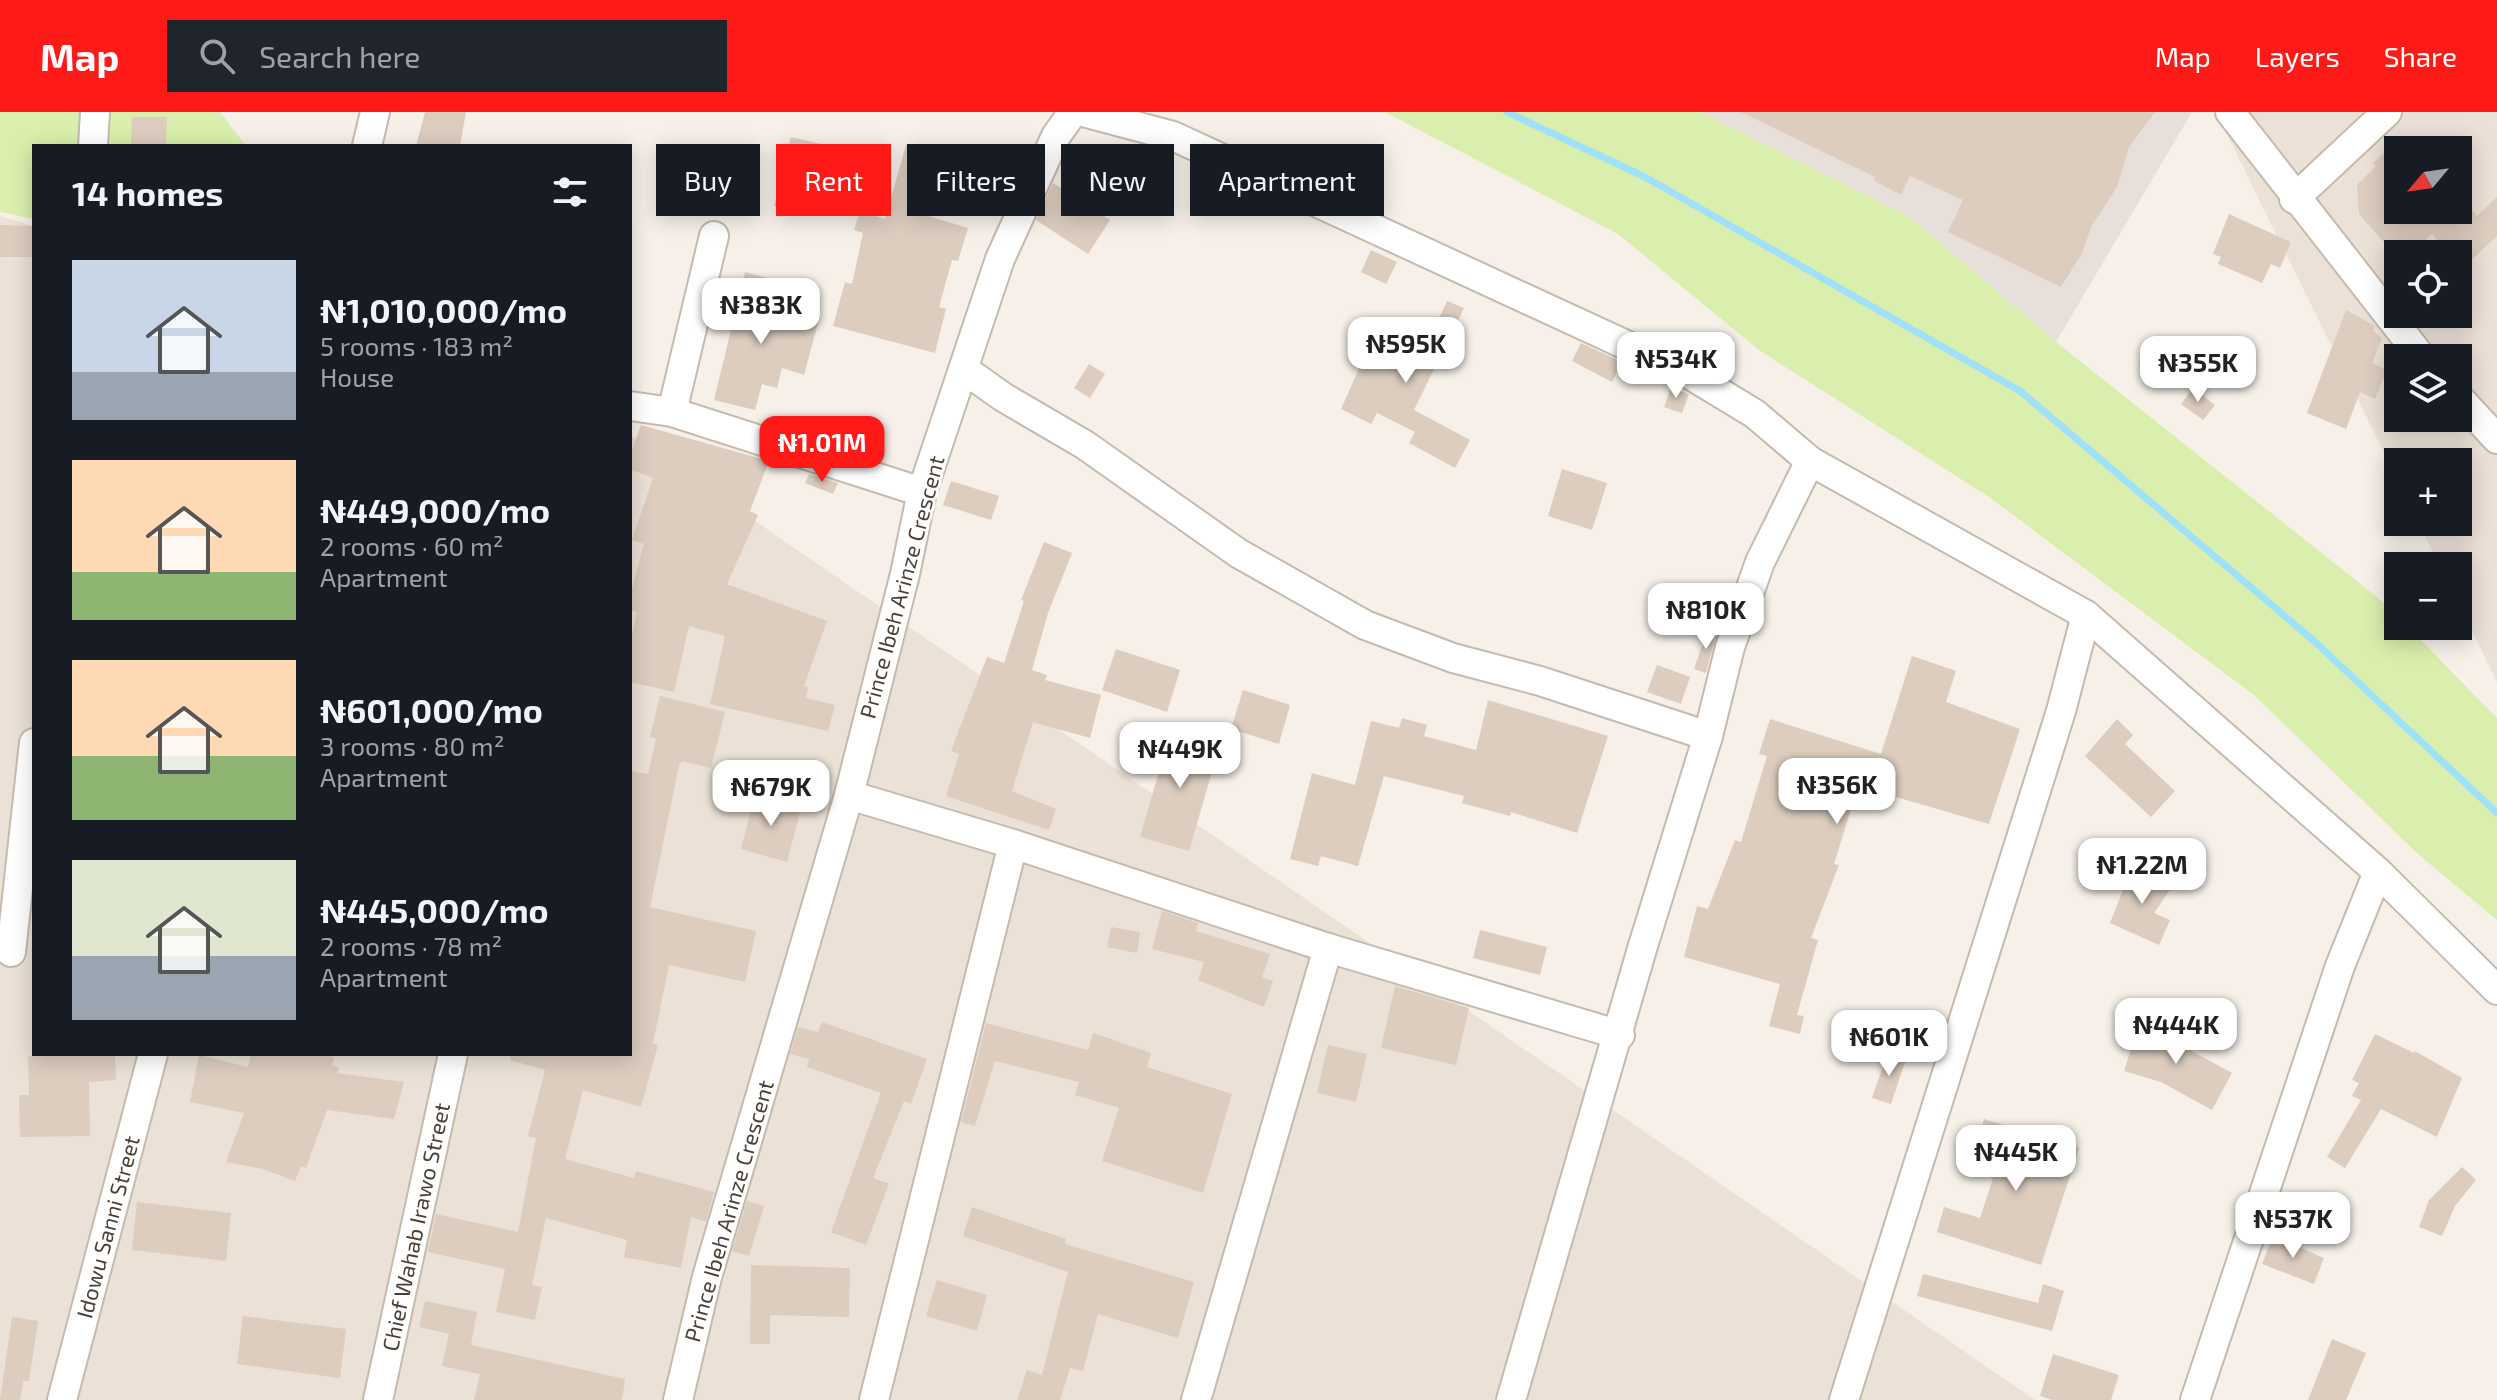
<!DOCTYPE html>
<html lang="en">
<head>
<meta charset="utf-8">
<style>
  body { margin:0; font-family:"Exo 2",sans-serif; background:#20242c; color:#f1f3f6; height:100vh; display:flex; flex-direction:column; font-size:30px; white-space:nowrap }
  * { box-sizing:border-box; margin:0 }
  p { font-size:26px; color:#9ea1a6 }
  .icon { flex:none; width:44px; height:44px; fill:none; stroke:currentColor; stroke-width:2; stroke-linecap:round; stroke-linejoin:round }
  .map { position:relative; flex:1; overflow:hidden }
  .drawer { position:absolute; left:32px; top:32px; width:600px; height:912px; display:flex; flex-direction:column; background:#171b24; border-radius:0px; box-shadow:0 4px 20px #0003 }
  .drawer>* { flex:none }
  .hud { position:absolute; left:656px; top:32px; width:760px; height:72px; display:flex; gap:16px }
  .needle { width:52px; rotate:241deg }
  .fabs { position:absolute; left:2384px; top:24px; display:grid; gap:16px }
  .fabs a { display:grid; place-items:center; width:88px; height:88px; border-radius:0px; background:#171b24; box-shadow:0 4px 20px #0003; font-size:40px }
  .price { position:absolute; translate:-50% -68px; padding:0 18px; border-radius:16px; background:#fff; color:#222; font-size:26px; line-height:52px; filter:drop-shadow(0 2px 4px #0008) }
  .price::after { content:''; position:absolute; left:50%; top:48px; width:24px; height:18px; margin-left:-12px; background:inherit; clip-path:polygon(0 0,100% 0,50% 100%) }
  .price.selected { background:#ff1917; color:#fff }
  ul { padding:0; list-style:none }
  li { display:flex; align-items:center; gap:24px; height:200px; padding:0 40px }
  li span { display:grid; place-items:center; flex:none; width:224px; height:160px; border-radius:0px; color:#555 }
  li>.icon { margin-inline-start:auto }
  span .icon { width:96px; height:96px; fill:#fffc; stroke-width:1 }
  li b { font-size:34px }
  h2 { display:flex; justify-content:space-between; align-items:center; height:96px; padding:0 40px; font-size:34px }
  .pill { padding:0 28px; border-radius:0px; background:#171b24; box-shadow:0 4px 20px #0003; font-size:28px; line-height:72px }
  .pill.selected { background:#ff1917; color:#fff }
  header { display:flex; align-items:center; gap:48px; box-sizing:border-box; height:112px; padding:0 40px; background:#ff1917; color:#fff }
  header strong { font-size:38px }
  nav { display:flex; gap:44px; margin-inline-start:auto; font-size:28px }
  .search { width:560px; height:72px; background:#20242c; display:flex; align-items:center; gap:20px; box-sizing:border-box; padding:0 28px; border-radius:0px; color:#9ea1a6; font-size:30px }
  .map>svg:first-child { display:block }
  .residential { fill:#ebe1d6; fill-rule:evenodd }
  .industrial { fill:#e6dfda }
  .green { fill:#daefad }
  .lines { fill:none; stroke-linecap:round; stroke-linejoin:round }
  .stream { stroke:#9fe1f9; stroke-width:7 }
  .building { fill:#dccdbf }
  .street-casing { stroke:#c6b9ad; stroke-width:32 }
  .street { stroke:#fff; stroke-width:28 }
  .labels { text-anchor:middle; stroke-width:6; stroke-linejoin:round; paint-order:stroke }
  .street-label { font-size:22px; fill:#4b4036; stroke:#fff }
</style>
</head>
<body>
<header>
<strong>Map</strong>
<div class="search"><svg class="icon" aria-label="search" viewBox="0 0 24 24"><circle cx="10" cy="10" r="6"/><path d="M15 15l6 6"/></svg>Search here</div>
<nav><a>Map</a><a>Layers</a><a>Share</a></nav>
</header>
<div class="map">
<svg width="2497" height="1288" viewBox="0 0 2497 1288">
  <rect width="100%" height="100%" fill="#f6f0e9"/>
  <g class="residential">
    <path d="M 2216,0 L 2497,0 L 2497,570 L 2458,491 L 2458,454 L 2440,454 L 2418,410 L 2458,410 L 2458,350 L 2398,350 L 2398,369 ZM 2398,38 L 2458,38 L 2458,98 L 2398,98 ZM 2398,142 L 2458,142 L 2458,202 L 2398,202 ZM 2398,246 L 2458,246 L 2458,306 L 2398,306 Z"/>
    <polygon points="0,104 34,114 34,942 630,942 630,323 2035,1288 0,1288"/>
  </g>
  <polygon class="industrial" points="1699,0 2192,0 2056,230 1911,106"/>
  <g class="green">
    <polygon points="0,0 220,0 246,34 34,34 34,107 0,100"/>
    <polygon points="1385,0 1699,0 1911,106 2056,230 2377,485 2398,505 2398,514 2407,514 2497,606 2497,808 2419,743 2254,583 1989,385 1759,238 1618,122"/>
  </g>
  <g class="lines">
    <polyline class="stream" points="1507,0 1645,65 2020,279 2313,528 2497,701"/>
  </g>
  <g class="building">
    <polygon points="425,0 466,0 460,34 416,34"/>
    <polygon points="1741,0 2155,0 2129,35 2117,75 2091,115 2082,141 2061,175 1948,120 1963,88 1910,64 1901,83 1873,68 1875,65"/>
    <polygon points="132,5 167,5 166,34 131,34"/>
    <polygon points="791,25 830,34 814,104 774,94"/>
    <polygon points="2398,28 2398,98 2458,98 2458,83 2477,104 2497,85 2497,124 2468,151 2459,142 2449,142 2432,122 2409,142 2398,142 2398,146 2359,102 2357,73 2376,54 2373,51"/>
    <polygon points="906,33 934,40 915,100 968,116 958,149 952,148 939,195 946,197 935,241 833,214 845,170 852,172 863,121 854,118 860,99 885,107"/>
    <polygon points="1053,71 1110,108 1088,142 1036,108"/>
    <polygon points="2229,102 2291,130 2280,156 2271,152 2262,171 2218,152 2221,145 2213,142"/>
    <polygon points="0,113 34,114 34,145 0,145"/>
    <polygon points="1371,138 1397,150 1386,172 1361,160"/>
    <polygon points="745,160 774,168 767,197 818,211 804,263 782,256 777,276 762,272 755,298 714,288"/>
    <polygon points="1447,189 1464,196 1414,298 1470,328 1455,356 1409,331 1415,320 1377,301 1371,312 1341,297 1380,209 1428,230"/>
    <polygon points="2346,198 2375,214 2373,219 2382,226 2372,251 2387,258 2375,287 2360,280 2346,317 2307,301"/>
    <polygon points="1581,231 1622,250 1612,270 1572,249"/>
    <polygon points="1089,252 1105,262 1090,286 1074,276"/>
    <polygon points="1671,276 1689,282 1682,301 1664,295"/>
    <polygon points="2193,276 2215,293 2203,308 2181,292"/>
    <polygon points="641,313 769,349 750,399 758,403 727,472 827,509 804,574 808,575 806,586 835,593 828,619 710,592 725,524 689,514 674,580 630,570 630,532 637,500 630,498 630,484 644,432 632,428 653,366 630,357 630,344"/>
    <polygon points="1562,357 1607,371 1592,418 1548,404"/>
    <polygon points="809,362 838,371 833,382 805,371"/>
    <polygon points="951,369 999,384 991,408 943,393"/>
    <polygon points="1044,430 1072,441 1048,501 1032,558 1047,563 1045,568 1101,583 1090,626 1033,610 1012,679 1056,697 1049,718 946,684 959,642 951,639 987,545 1004,551 1024,489 1021,488"/>
    <polygon points="1708,516 1717,520 1706,561 1694,557"/>
    <polygon points="1116,537 1180,558 1167,600 1102,578"/>
    <polygon points="1912,544 1956,559 1946,590 2020,617 1989,712 1858,674 1834,752 1839,753 1811,826 1818,828 1797,903 1804,904 1800,922 1769,914 1780,872 1684,845 1697,794 1708,797 1735,728 1741,730 1767,644 1759,642 1770,607 1881,642"/>
    <polygon points="1657,553 1690,565 1681,592 1647,580"/>
    <polygon points="1243,578 1290,593 1279,632 1231,617"/>
    <polygon points="660,584 725,600 711,656 682,649 679,653 650,795 756,819 745,870 669,853 653,931 658,933 641,995 583,978 565,1047 634,1066 636,1059 714,1080 706,1110 691,1105 681,1156 624,1145 627,1128 546,1106 532,1173 542,1175 535,1208 496,1200 505,1157 428,1140 436,1102 518,1120 536,1026 528,1024 545,958 510,948 511,942 630,942 630,659 648,662 656,627 650,625"/>
    <polygon points="1488,588 1608,624 1577,721 1511,700 1510,704 1462,691 1464,684 1384,664 1358,754 1321,744 1318,754 1290,747 1312,661 1355,673 1371,609 1399,616 1402,606 1427,613 1424,624 1476,638"/>
    <polygon points="2117,607 2133,623 2125,632 2175,679 2151,705 2085,644"/>
    <polygon points="1171,618 1220,632 1189,739 1140,725"/>
    <polygon points="755,683 801,696 787,750 741,737"/>
    <polygon points="2132,755 2174,772 2154,801 2170,808 2159,833 2110,811"/>
    <polygon points="1162,799 1198,811 1196,819 1270,842 1262,865 1273,869 1264,895 1198,868 1204,850 1152,837"/>
    <polygon points="1111,815 1140,820 1137,841 1107,835"/>
    <polygon points="1480,818 1547,835 1540,863 1473,846"/>
    <polygon points="1395,874 1469,896 1456,953 1381,936"/>
    <polygon points="822,910 927,947 911,992 904,989 873,1066 889,1072 866,1133 831,1120 881,981 807,955 809,947 790,942 798,915 818,920"/>
    <polygon points="986,911 1088,938 1093,921 1151,941 1147,955 1232,982 1203,1081 1102,1049 1119,996 1075,983 1079,970 995,949 975,1014 961,1010"/>
    <polygon points="2139,911 2180,924 2177,931 2232,961 2212,998 2161,970 2124,959"/>
    <polygon points="2375,922 2414,941 2415,939 2462,966 2437,1025 2381,997 2345,1056 2327,1045 2361,988 2352,984 2359,971 2352,968"/>
    <polygon points="1328,933 1367,942 1356,990 1317,981"/>
    <polygon points="1888,940 1906,947 1891,992 1872,986"/>
    <polygon points="115,942 116,968 89,970 90,1024 20,1025 19,983 29,983 28,944"/>
    <polygon points="251,942 323,942 334,946 332,953 339,956 337,961 404,970 394,1007 327,998 306,1056 301,1054 295,1069 263,1057 226,1050 244,1001 190,990 199,943 248,955"/>
    <polygon points="1984,1007 2079,1036 2041,1153 1937,1120 1944,1095 1980,1106 1993,1066 1975,1061 1980,1044 1974,1042"/>
    <polygon points="2462,1055 2476,1068 2455,1094 2442,1124 2419,1115 2429,1088"/>
    <polygon points="747,1089 764,1094 749,1144 732,1139"/>
    <polygon points="137,1090 231,1101 226,1149 132,1138"/>
    <polygon points="972,1095 1066,1127 1065,1132 1194,1170 1178,1226 1098,1202 1083,1259 1070,1256 1060,1288 1017,1288 1027,1258 1042,1263 1068,1160 963,1124"/>
    <polygon points="2273,1124 2324,1146 2314,1172 2262,1152"/>
    <polygon points="751,1153 850,1156 849,1205 770,1203 770,1232 750,1232"/>
    <polygon points="1923,1162 2038,1191 2043,1172 2064,1179 2052,1219 1917,1184"/>
    <polygon points="937,1168 987,1183 977,1219 926,1204"/>
    <polygon points="425,1189 477,1200 471,1233 625,1267 622,1288 474,1288 480,1262 442,1254 449,1222 419,1215"/>
    <polygon points="243,1204 346,1217 340,1266 237,1252"/>
    <polygon points="12,1205 38,1209 29,1269 23,1269 20,1288 0,1288"/>
    <polygon points="2332,1227 2366,1241 2346,1288 2308,1288"/>
    <polygon points="2053,1242 2119,1263 2111,1288 2052,1288 2040,1284"/>
  </g>
  <g class="lines">
    <defs>
      <g id="street">
        <polyline points="1083,0 1173,24 1689,262 1755,302 1810,349 2086,503 2378,760 2497,878"/>
        <polyline points="2230,0 2422,246"/>
        <polyline points="93,34 95,0"/>
        <polyline points="367,34 375,0"/>
        <polyline points="2294,87 2387,0"/>
        <polyline points="965,258 1003,285 1085,333 1238,441 1365,513 1453,546 1540,569 1708,624"/>
        <polyline points="2458,285 2497,327"/>
        <polyline points="630,294 672,300 922,380"/>
        <polyline points="672,300 714,124"/>
        <polyline points="849,683 1013,732 1328,836 1620,923"/>
        <polyline points="11,840 34,631"/>
        <polyline points="62,1288 153,942"/>
        <polyline points="378,1288 453,942"/>
        <polyline points="678,1288 707,1165 849,683 905,462 922,380 1000,147 1056,24 1073,0"/>
        <polyline points="874,1288 1013,732"/>
        <polyline points="1196,1288 1328,836"/>
        <polyline points="1511,1288 1642,837 1708,624 1730,535 1760,450 1810,349"/>
        <polyline points="1844,1288 2061,599 2086,503"/>
        <polyline points="2195,1288 2340,854 2378,760"/>
      </g>
    </defs>
    <use href="#street" class="street-casing"/>
    <use href="#street" class="street"/>
  </g>
  <g class="labels">
    <g class="street-label">
      <text transform="translate(902 475) rotate(-75)" y="8">Prince Ibeh Arinze Crescent</text>
      <text transform="translate(729 1099) rotate(-74)" y="8">Prince Ibeh Arinze Crescent</text>
      <text transform="translate(108 1115) rotate(-75)" y="8">Idowu Sanni Street</text>
      <text transform="translate(416 1115) rotate(-78)" y="8">Chief Wahab Irawo Street</text>
    </g>
  </g>
</svg>
<div class="fabs">
<a><svg class="needle" viewBox="-14 -14 28 28"><path d="M0-13l5 13h-10z" fill="#e53935"/><path d="M0 13l5-13h-10z" fill="#9ea1a6"/></svg></a>
<a><svg class="icon" aria-label="locate" viewBox="0 0 24 24"><circle cx="12" cy="12" r="6"/><path d="M12 2v4M12 18v4M2 12h4M18 12h4"/></svg></a>
<a><svg class="icon" aria-label="layers" viewBox="0 0 24 24"><path d="M12 4l9 5-9 5-9-5zM3 14l9 5 9-5"/></svg></a>
<a>+</a>
<a>−</a>
</div>
<b class="price" style="left:761px;top:234px">₦383K</b>
<b class="price" style="left:1406px;top:273px">₦595K</b>
<b class="price" style="left:1676px;top:288px">₦534K</b>
<b class="price" style="left:2198px;top:292px">₦355K</b>
<b class="price selected" style="left:822px;top:372px">₦1.01M</b>
<b class="price" style="left:1706px;top:539px">₦810K</b>
<b class="price" style="left:1180px;top:678px">₦449K</b>
<b class="price" style="left:1837px;top:714px">₦356K</b>
<b class="price" style="left:771px;top:716px">₦679K</b>
<b class="price" style="left:2142px;top:794px">₦1.22M</b>
<b class="price" style="left:2176px;top:954px">₦444K</b>
<b class="price" style="left:1889px;top:966px">₦601K</b>
<b class="price" style="left:2016px;top:1081px">₦445K</b>
<b class="price" style="left:2293px;top:1148px">₦537K</b>
<div class="hud">
<a class="pill">Buy</a>
<a class="pill selected">Rent</a>
<a class="pill">Filters</a>
<a class="pill">New</a>
<a class="pill">Apartment</a>
</div>
<section class="drawer">
<h2>14 homes<svg class="icon" aria-label="filters" viewBox="0 0 24 24"><path d="M4 7h16M4 17h16"/><circle cx="9" cy="7" r="2"/><circle cx="15" cy="17" r="2"/></svg></h2>
<ul>
<li><span style="background:linear-gradient(#c9d6e8 70%,#9aa5b1 0)"><svg class="icon" aria-label="home" viewBox="0 0 24 24"><path d="M3 11l9-7 9 7M6 9v11h12V9"/></svg></span><div><b>₦1,010,000/mo</b><p>5 rooms · 183 m²</p><p>House</p></div></li>
<li><span style="background:linear-gradient(#ffd9b3 70%,#8fb573 0)"><svg class="icon" aria-label="home" viewBox="0 0 24 24"><path d="M3 11l9-7 9 7M6 9v11h12V9"/></svg></span><div><b>₦449,000/mo</b><p>2 rooms · 60 m²</p><p>Apartment</p></div></li>
<li><span style="background:linear-gradient(#ffd9b3 60%,#8fb573 0)"><svg class="icon" aria-label="home" viewBox="0 0 24 24"><path d="M3 11l9-7 9 7M6 9v11h12V9"/></svg></span><div><b>₦601,000/mo</b><p>3 rooms · 80 m²</p><p>Apartment</p></div></li>
<li><span style="background:linear-gradient(#dfe7d0 60%,#9aa5b1 0)"><svg class="icon" aria-label="home" viewBox="0 0 24 24"><path d="M3 11l9-7 9 7M6 9v11h12V9"/></svg></span><div><b>₦445,000/mo</b><p>2 rooms · 78 m²</p><p>Apartment</p></div></li>
</ul>
</section>
</div>
</body>
</html>
